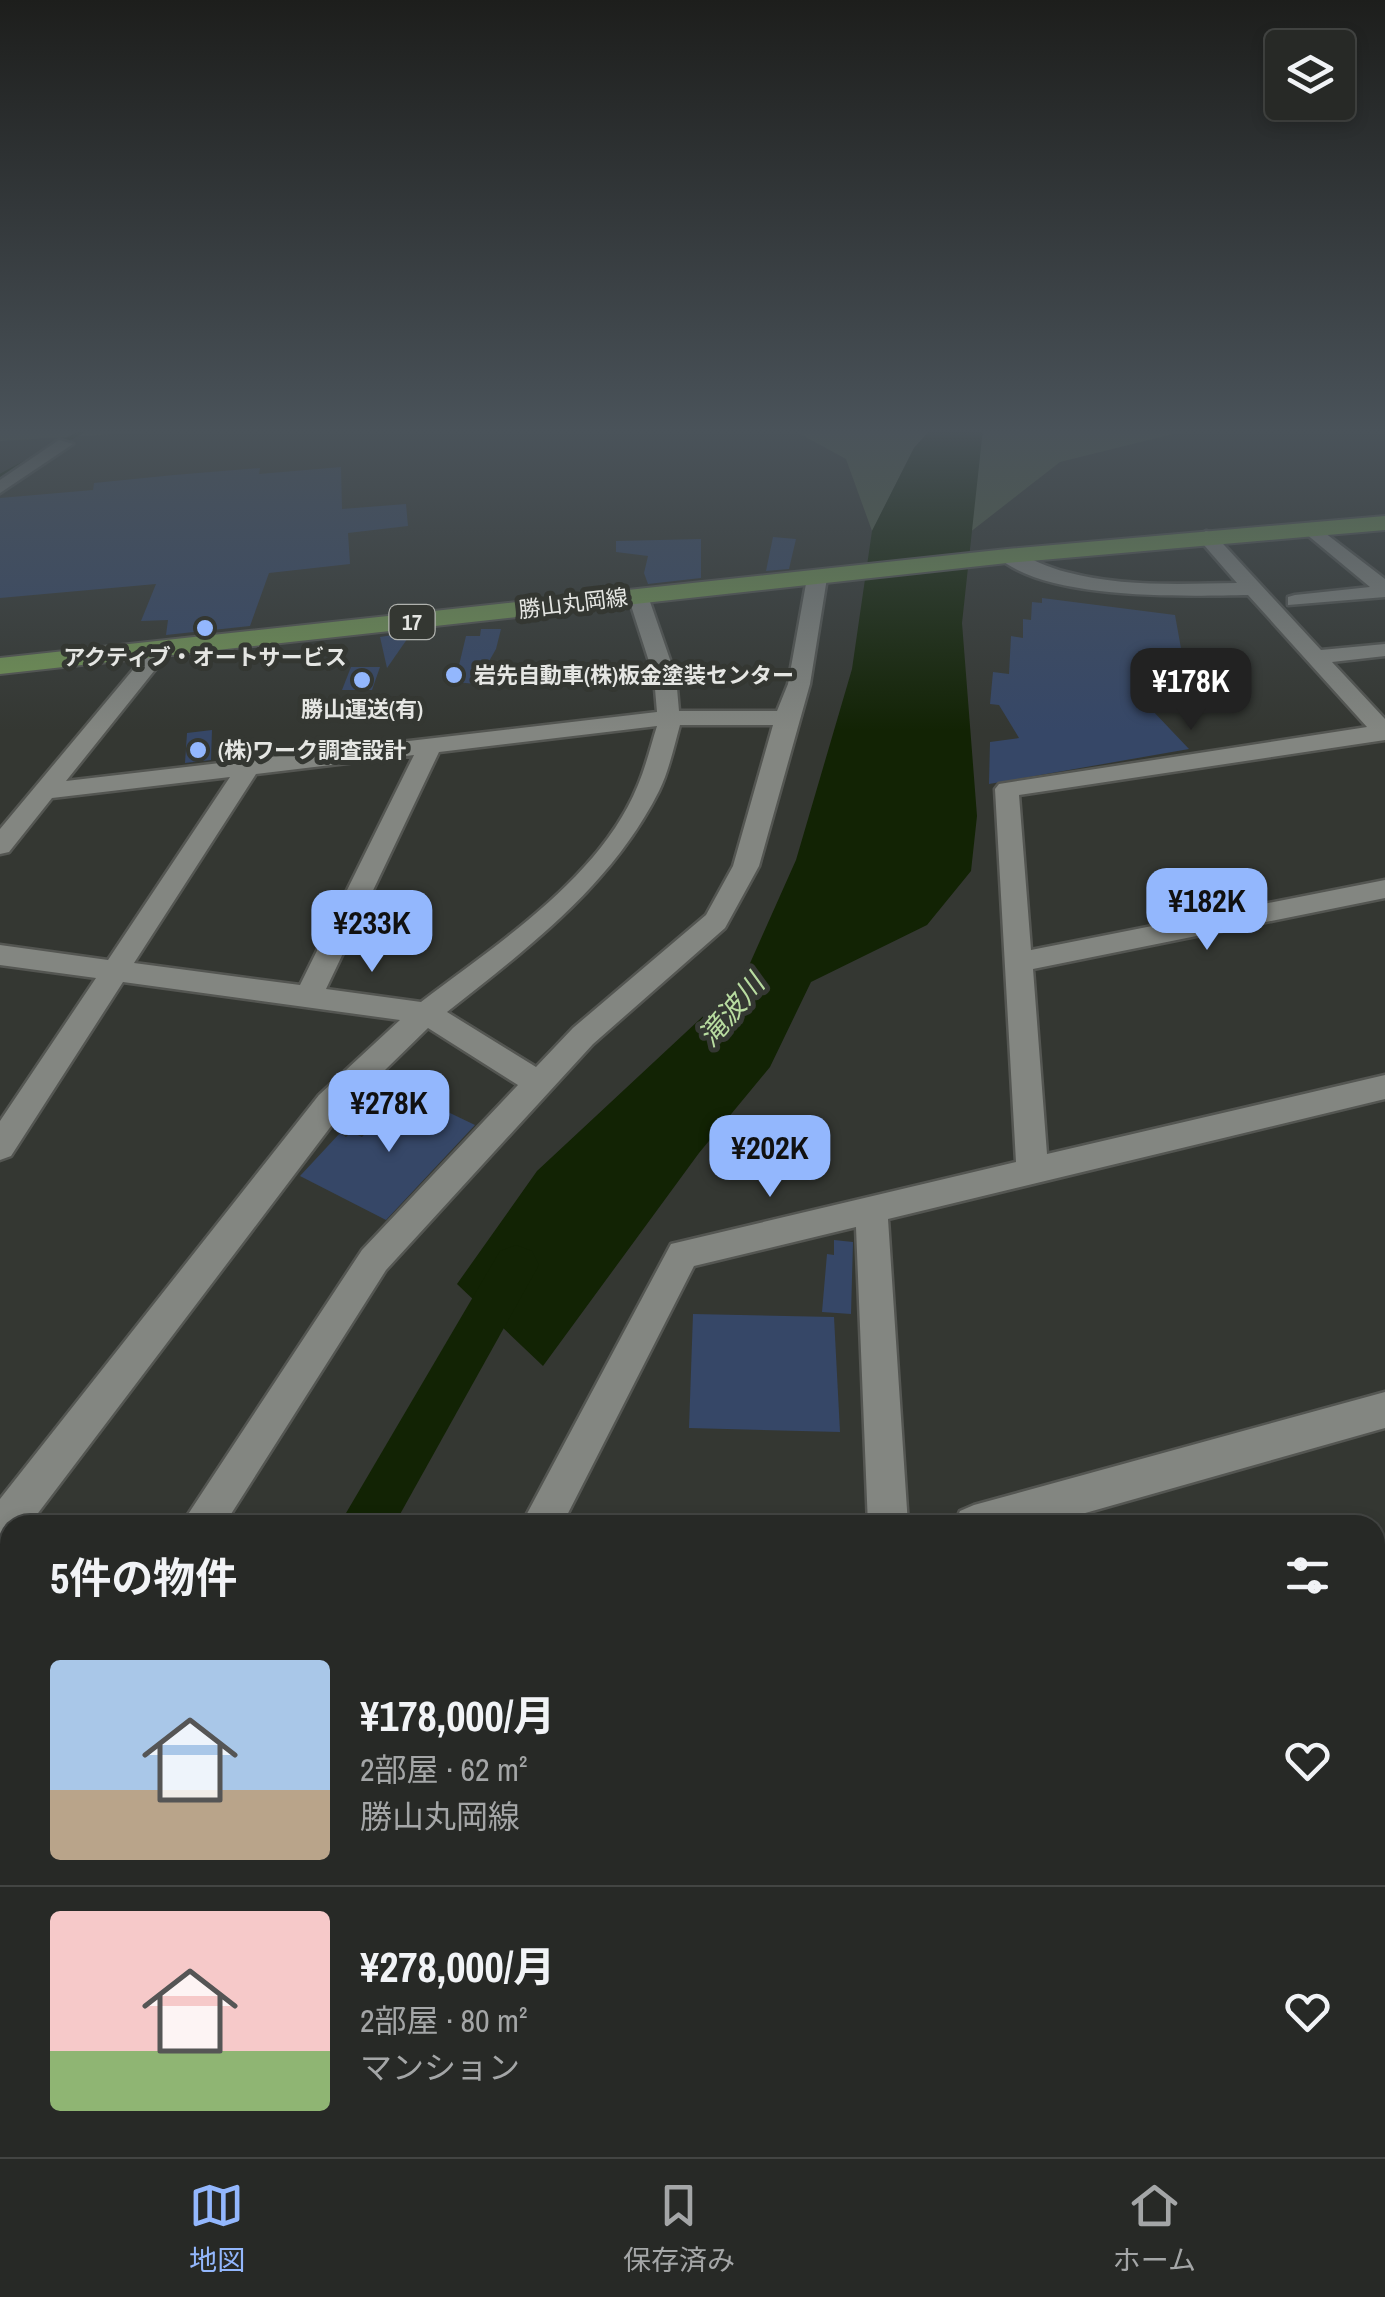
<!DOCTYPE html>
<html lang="ja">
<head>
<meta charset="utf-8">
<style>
  body { margin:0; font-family:"Archivo Narrow","Noto Sans JP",sans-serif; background:#2f312e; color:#f1f3f6; height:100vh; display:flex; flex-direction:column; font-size:38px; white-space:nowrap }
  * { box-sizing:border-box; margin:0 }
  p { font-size:32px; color:#a4a6a7 }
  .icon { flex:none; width:55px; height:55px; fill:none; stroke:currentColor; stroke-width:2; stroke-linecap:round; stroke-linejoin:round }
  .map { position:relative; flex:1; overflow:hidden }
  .panel { position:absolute; left:0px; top:1515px; width:1385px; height:642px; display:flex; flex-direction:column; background:#272926; border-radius:30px 30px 0 0; box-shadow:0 5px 15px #0003,0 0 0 2px #434543 }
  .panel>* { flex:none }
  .buttons { position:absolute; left:1265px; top:30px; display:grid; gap:20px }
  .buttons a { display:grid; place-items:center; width:90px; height:90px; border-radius:10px; background:#272926; box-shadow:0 5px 15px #0003,0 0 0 2px #434543; font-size:50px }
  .price { position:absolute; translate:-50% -85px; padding:0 22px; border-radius:20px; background:#93b7fd; color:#111; font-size:32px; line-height:65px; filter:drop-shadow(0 2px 5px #0008) }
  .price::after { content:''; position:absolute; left:50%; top:60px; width:30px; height:22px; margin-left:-15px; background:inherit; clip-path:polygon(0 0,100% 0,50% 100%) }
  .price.active { background:#222; color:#fff }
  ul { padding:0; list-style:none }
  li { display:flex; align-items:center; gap:30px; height:250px; padding:0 50px }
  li+li { border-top:2px solid #434543 }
  li span { display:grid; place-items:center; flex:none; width:280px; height:200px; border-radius:10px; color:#555 }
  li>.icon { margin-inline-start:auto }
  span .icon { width:120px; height:120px; fill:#fffc; stroke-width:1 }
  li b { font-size:42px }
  h2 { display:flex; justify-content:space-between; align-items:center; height:120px; padding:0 50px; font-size:42px }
  .tabs { display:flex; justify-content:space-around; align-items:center; height:140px; border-top:2px solid #434543; background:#272926; font-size:28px; color:#a4a6a7 }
  .tabs a { display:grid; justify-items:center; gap:5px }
  .tabs .active { color:#93b7fd }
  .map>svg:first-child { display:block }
  .green { fill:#526147 }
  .water { fill:#122304 }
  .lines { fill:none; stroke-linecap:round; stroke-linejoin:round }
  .stream { stroke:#122304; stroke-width:4 }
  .river { fill:#122304; fill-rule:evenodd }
  .building { fill:#364767 }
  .minor-casing { stroke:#545652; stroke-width:5 }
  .major-casing { stroke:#545652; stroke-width:4 }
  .highway-casing { stroke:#545652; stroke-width:6 }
  .minor { fill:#838681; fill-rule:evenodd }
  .major { fill:#729455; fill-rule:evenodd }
  .highway { fill:#679e37; fill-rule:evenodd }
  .poi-dot { fill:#93b7fd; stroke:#343732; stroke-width:4 }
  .labels { text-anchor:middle; stroke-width:10; stroke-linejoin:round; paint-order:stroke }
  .far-street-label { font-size:22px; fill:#e5e6e3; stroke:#343732 }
  .shield { fill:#343732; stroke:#b0b2ae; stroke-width:2.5 }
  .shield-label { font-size:22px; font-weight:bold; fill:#e5e6e3 }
  .far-poi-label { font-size:22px; font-weight:bold; fill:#e5e6e3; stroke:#343732 }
  .water-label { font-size:28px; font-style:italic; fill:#b8dca0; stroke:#343732 }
</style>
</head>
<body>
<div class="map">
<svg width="1385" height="2157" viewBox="0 0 1385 2157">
  <rect width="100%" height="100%" fill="#343732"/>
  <g class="green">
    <polygon points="0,429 194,429 0,441"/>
    <polygon points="791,429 931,429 914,448 872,531 846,459"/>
    <polygon points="983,429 1193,429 1060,462 969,533"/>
  </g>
  <polygon class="water" points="931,429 983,429 962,623 977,816 971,871 927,925 811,982 770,1067 699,1153 543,1366 457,1284 537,1171 743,979 796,860 852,669 872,531 914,448"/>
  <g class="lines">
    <polyline class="stream" points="0,476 87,429"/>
    <g class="river">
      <polygon points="516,1245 532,1251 539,1265 394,1525 339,1525 500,1251"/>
      <polygon points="10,2110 10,2148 44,2148 40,2157 0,2157 0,2114"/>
    </g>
  </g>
  <g class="building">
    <polygon points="341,467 342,509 406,504 408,526 348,533 350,564 269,573 250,626 166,635 168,620 141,621 156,584 0,598 0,498 93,490 94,483 174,475 260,468 259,474"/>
    <polygon points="773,537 796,539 789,569 766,571"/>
    <polygon points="701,539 701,578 648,584 644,573 648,556 616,552 616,541"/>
    <polygon points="1042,598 1175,615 1186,676 1162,676 1151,709 1189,749 989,784 990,742 1019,738 999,705 990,704 993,672 1009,674 1011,636 1023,638 1023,619 1031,620 1032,602 1042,603"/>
    <polygon points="481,629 501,629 496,649 476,684 455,682 466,636 480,636"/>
    <polygon points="412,632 387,668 380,637"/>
    <polygon points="351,667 380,667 372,690 342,690"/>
    <polygon points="212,730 211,760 185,763 187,733"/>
    <polygon points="404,1091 475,1125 386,1220 300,1176 340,1133 346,1137 351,1132 362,1137"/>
    <polygon points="834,1240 853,1242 851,1314 822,1312 827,1254 834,1255"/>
    <polygon points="693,1314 834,1317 840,1432 689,1428"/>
  </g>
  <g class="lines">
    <defs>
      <g id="minor">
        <polygon points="59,440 73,444 0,493 0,480"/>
        <polygon points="1312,523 1385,579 1385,597 1288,605 1288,597 1295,595 1370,587 1305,533 1305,525"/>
        <path d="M 1206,531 L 1213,533 L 1321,650 L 1385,644 L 1385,656 L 1332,662 L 1385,719 L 1385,740 L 1019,795 L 1031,950 L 1385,880 L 1385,898 L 1033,969 L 1047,1154 L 1385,1075 L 1385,1099 L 888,1219 L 908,1525 L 868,1525 L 856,1227 L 694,1266 L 562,1525 L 521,1525 L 671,1244 L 1016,1162 L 995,789 L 999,784 L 1367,727 L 1248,595 C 1186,596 1044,601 997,556 L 1007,550 C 1027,556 1045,567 1066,572 C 1121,587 1181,584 1237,583 L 1197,537 Z"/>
        <path d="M 817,572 L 827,578 L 810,684 L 759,866 L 725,928 L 593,1044 L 386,1270 L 224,1525 L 181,1525 L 362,1250 L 518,1085 L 428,1028 L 341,1113 L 29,1525 L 10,1525 L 10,1547 L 0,1551 L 0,1499 L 319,1095 L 400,1020 L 123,982 L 11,1156 L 0,1160 L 0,1121 L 96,978 L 0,965 L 0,945 L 108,960 L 230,777 L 52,798 L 9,852 L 0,854 L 0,829 L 152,647 L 159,645 L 170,651 L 66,781 L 657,712 L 654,677 L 628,596 L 638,590 L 648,596 L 676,677 L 679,711 L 777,711 L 788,684 L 807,578 ZM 680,725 L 773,725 L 733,866 L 706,915 L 573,1028 L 536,1067 L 447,1012 C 529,947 611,886 659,791 C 669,771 674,746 680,725 ZM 657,726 C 651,745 646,766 638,785 C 601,877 497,944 421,1002 L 326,989 L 439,752 ZM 414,755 L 300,985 L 134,963 L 256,774 Z"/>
        <polygon points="1385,1392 1385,1428 1043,1525 954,1525 960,1511 974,1505"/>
        <polygon points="10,1813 10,1871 0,1875 0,1817"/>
        <polygon points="10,1893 10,2001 0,1997 0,1898"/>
        <polygon points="193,2148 245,2148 241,2157 189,2157"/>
        <polygon points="609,2148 680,2148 676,2157 605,2157"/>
      </g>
      <polygon id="major" points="1385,516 1385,530 1007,563 0,674 0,658 1007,549"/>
      <g id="highway">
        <polygon points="1385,1986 1385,2056 1375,2060 1375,1990"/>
        <polygon points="1385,2057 1385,2129 1375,2133 1375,2061"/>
        <polygon points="985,2148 1080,2148 1076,2157 981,2157"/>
        <polygon points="1184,2148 1279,2148 1275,2157 1180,2157"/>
      </g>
    </defs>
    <use href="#minor" class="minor-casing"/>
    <use href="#major" class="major-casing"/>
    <use href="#highway" class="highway-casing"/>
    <use href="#minor" class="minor"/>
    <use href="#major" class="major"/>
    <use href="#highway" class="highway"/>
  </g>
  <linearGradient id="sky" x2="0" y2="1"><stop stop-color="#1d1e1c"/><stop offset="0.59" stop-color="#4a535a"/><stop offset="1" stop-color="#4a535a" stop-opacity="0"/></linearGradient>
  <rect width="1385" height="731" fill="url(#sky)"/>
  <g class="poi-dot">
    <circle cx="205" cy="628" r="10"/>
    <circle cx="454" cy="675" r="10"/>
    <circle cx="362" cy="680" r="10"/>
    <circle cx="198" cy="750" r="10"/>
  </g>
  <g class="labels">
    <g class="far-street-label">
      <text transform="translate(573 603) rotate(-7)" y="8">勝山丸岡線</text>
    </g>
    <rect class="shield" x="389.5" y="605" width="45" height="34" rx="8"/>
    <g class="shield-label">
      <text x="412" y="630">17</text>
    </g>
    <g class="far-poi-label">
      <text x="205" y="665">アクティブ・オートサービス</text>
      <text x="474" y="683" text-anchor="start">岩先自動車(株)板金塗装センター</text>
      <text x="362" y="717">勝山運送(有)</text>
      <text x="218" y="758" text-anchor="start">(株)ワーク調査設計</text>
    </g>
    <g class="water-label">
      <text transform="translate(731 1010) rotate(-50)" y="10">滝波川</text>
    </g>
  </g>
</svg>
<div class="buttons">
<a><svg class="icon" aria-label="layers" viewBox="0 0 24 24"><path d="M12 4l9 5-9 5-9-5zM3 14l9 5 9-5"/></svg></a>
</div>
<b class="price active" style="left:1191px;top:733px">¥178K</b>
<b class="price" style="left:1207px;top:953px">¥182K</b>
<b class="price" style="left:372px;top:975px">¥233K</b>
<b class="price" style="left:389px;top:1155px">¥278K</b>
<b class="price" style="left:770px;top:1200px">¥202K</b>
<section class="panel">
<h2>5件の物件<svg class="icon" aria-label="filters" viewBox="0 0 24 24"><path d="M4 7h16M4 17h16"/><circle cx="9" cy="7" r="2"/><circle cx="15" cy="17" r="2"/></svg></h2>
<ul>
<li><span style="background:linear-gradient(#a9c7e8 65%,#b9a48a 0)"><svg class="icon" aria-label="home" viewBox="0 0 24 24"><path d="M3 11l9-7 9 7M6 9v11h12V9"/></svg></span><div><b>¥178,000/月</b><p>2部屋 · 62 m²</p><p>勝山丸岡線</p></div><svg class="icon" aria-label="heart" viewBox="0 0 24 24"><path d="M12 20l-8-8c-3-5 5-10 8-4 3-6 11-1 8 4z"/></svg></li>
<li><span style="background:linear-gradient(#f6c9c9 70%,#8fb573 0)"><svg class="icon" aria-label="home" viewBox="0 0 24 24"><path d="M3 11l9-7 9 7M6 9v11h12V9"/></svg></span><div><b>¥278,000/月</b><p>2部屋 · 80 m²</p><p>マンション</p></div><svg class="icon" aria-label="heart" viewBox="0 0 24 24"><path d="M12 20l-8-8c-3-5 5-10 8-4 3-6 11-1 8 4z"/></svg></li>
</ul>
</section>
</div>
<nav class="tabs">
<a class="active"><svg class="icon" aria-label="map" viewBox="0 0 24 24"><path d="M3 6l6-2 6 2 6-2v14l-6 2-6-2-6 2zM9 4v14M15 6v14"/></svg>地図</a>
<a><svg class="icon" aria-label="saved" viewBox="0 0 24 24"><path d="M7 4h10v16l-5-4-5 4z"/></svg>保存済み</a>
<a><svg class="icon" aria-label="home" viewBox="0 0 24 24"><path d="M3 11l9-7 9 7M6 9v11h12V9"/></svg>ホーム</a>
</nav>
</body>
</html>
